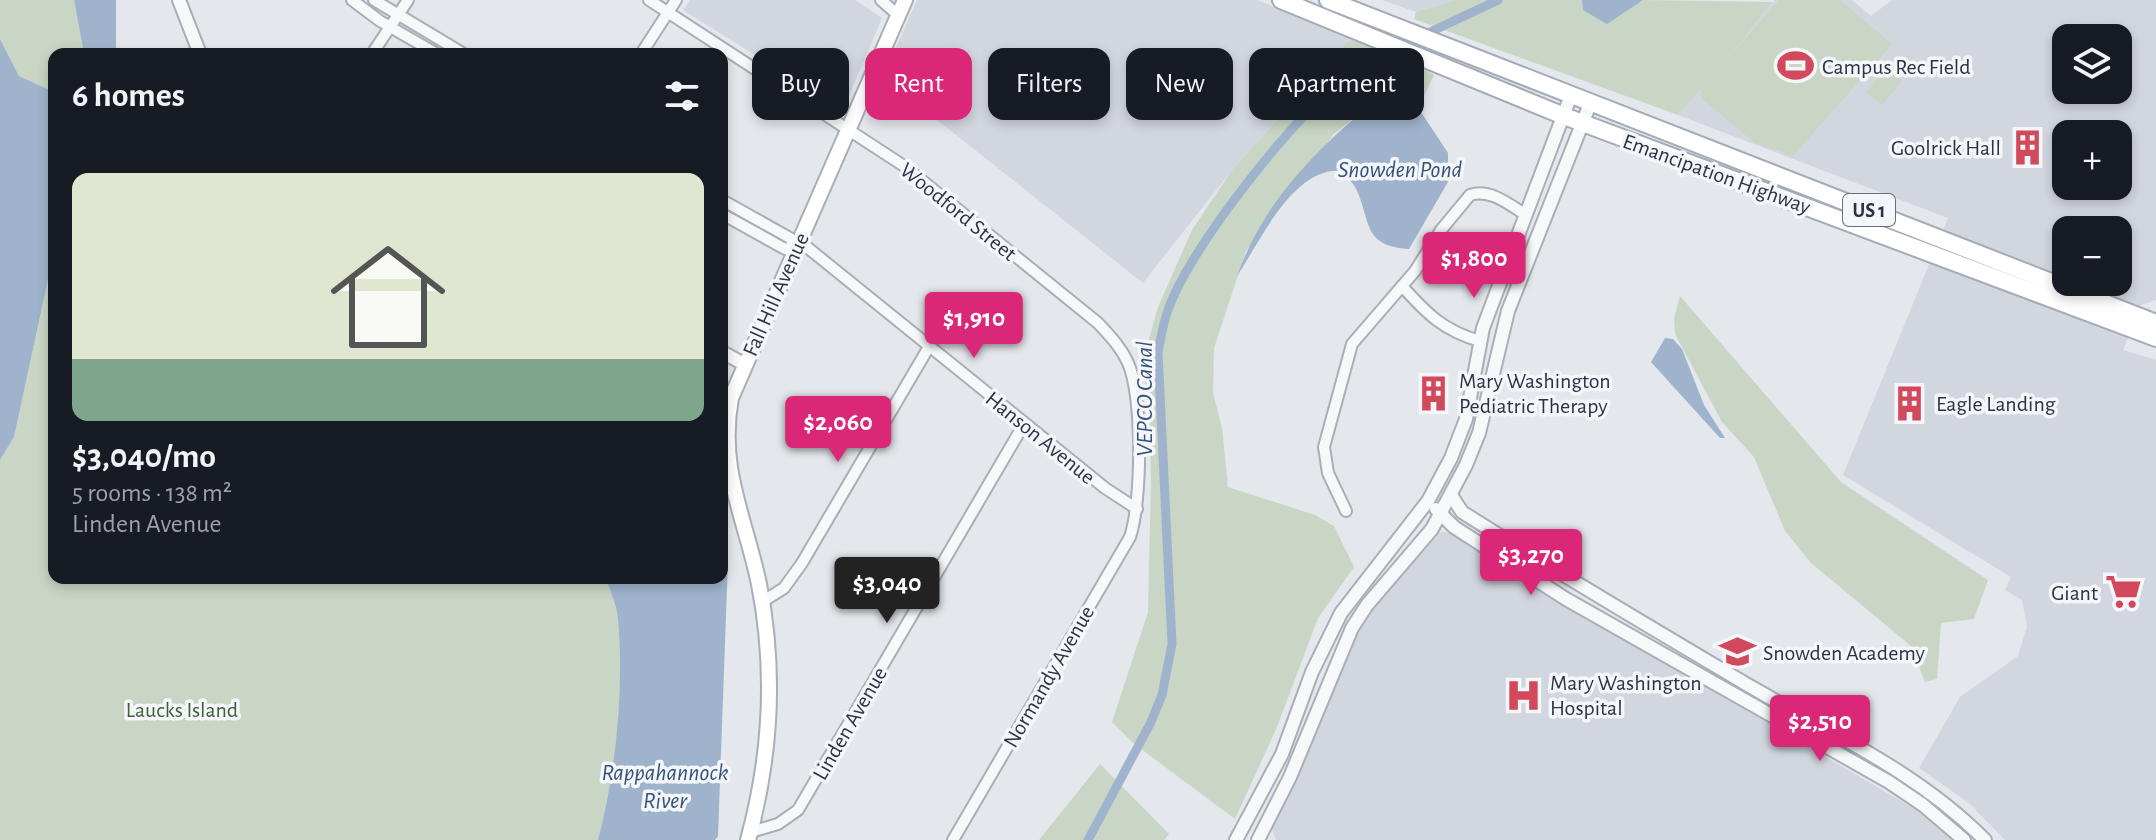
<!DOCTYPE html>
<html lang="en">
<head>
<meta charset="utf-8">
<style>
  body { margin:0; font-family:"Alegreya Sans",sans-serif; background:#20242c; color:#f1f3f6; height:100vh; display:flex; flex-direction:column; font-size:30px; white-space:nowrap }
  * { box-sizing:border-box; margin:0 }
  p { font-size:26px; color:#9ea1a6 }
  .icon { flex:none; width:44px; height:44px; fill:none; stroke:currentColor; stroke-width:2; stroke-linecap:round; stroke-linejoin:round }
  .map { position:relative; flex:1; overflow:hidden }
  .drawer { position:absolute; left:48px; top:48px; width:680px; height:536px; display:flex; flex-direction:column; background:#171b24; border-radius:16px; box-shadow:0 4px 12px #0003 }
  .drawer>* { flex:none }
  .top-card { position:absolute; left:752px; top:48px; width:760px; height:72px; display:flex; gap:16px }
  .buttons { position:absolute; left:2052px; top:24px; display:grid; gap:16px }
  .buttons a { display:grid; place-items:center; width:80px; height:80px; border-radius:16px; background:#171b24; box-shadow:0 4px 12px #0003; font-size:40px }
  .price { position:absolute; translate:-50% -68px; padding:0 18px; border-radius:8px; background:#db2777; color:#fff; font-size:26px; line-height:52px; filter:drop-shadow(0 2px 4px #0008) }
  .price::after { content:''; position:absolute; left:50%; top:48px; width:24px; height:18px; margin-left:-12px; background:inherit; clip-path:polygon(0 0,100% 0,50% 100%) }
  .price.current { background:#222; color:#fff }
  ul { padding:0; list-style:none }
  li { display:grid; align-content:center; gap:16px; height:424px; padding:0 24px }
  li+li { border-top:2px solid #363941 }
  li span { display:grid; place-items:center; height:248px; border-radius:16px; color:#555 }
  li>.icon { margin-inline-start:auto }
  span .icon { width:144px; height:144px; fill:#fffc; stroke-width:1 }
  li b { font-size:34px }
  h2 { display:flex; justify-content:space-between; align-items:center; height:96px; padding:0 24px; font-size:34px }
  .pill { padding:0 28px; border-radius:16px; background:#171b24; box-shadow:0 4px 12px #0003; font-size:28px; line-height:72px }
  .pill.current { background:#db2777; color:#fff }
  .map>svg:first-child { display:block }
  .built { fill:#d2d6de; fill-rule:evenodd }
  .green { fill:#c9d6c5 }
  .water { fill:#9fb4cc }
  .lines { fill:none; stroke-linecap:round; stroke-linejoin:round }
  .canal { stroke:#9fb4cc; stroke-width:9 }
  .minor-casing { stroke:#a9aeb7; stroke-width:14 }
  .tertiary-casing { stroke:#a9aeb7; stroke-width:16 }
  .secondary-casing { stroke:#a9aeb7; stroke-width:18 }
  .primary-casing { stroke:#a3abb8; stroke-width:20 }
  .minor { stroke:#f7f8fa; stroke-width:10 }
  .tertiary { stroke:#f7f8fa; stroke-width:12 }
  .secondary { stroke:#fff; stroke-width:14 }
  .primary { stroke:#fff; stroke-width:16 }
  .labels { text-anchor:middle; stroke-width:7; stroke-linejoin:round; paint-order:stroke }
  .shield { fill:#f4f6f9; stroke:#676e7b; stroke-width:2 }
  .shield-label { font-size:20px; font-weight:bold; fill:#2b3445 }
  .poi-label { font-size:22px; fill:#2b3445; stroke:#f4f6f9; text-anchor:start }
  .street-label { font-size:22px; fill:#2b3445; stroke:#f4f6f9 }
  .park-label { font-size:22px; fill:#3f6138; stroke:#f4f6f9 }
  .water-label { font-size:24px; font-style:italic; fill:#34527a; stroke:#f4f6f9 }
</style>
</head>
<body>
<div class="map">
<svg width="2156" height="840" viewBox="0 0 2156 840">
  <rect width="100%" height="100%" fill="#e4e7ec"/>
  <g class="built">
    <polygon points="690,0 855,0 882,18 843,110 683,10"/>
    <polygon points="917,0 1257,0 1351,38 1232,170 1143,283 883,77"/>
    <polygon points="1382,0 1455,0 1416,12"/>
    <path d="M 1775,0 L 1852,0 L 1871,16 L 1892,0 L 2156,0 L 2156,300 L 2141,305 L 2123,350 L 2156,360 L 2156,840 L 2005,840 L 1969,803 L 1919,768 L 1960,697 L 2018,656 L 2027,627 L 2022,600 L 2005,590 L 2011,577 L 1843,475 L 1948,218 L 1678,115 ZM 2066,38 L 2118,38 L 2118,90 L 2066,90 ZM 2066,134 L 2118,134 L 2118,186 L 2066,186 ZM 2066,230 L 2118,230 L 2118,282 L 2066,282 Z"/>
    <polygon points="1442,531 1461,537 1574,609 1918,811 1952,840 1276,840 1271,826 1342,658 1367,612"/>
  </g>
  <g class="green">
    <polygon points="0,0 74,0 84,54 54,54 54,92 19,76 0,39"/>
    <polygon points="1455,0 1582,0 1583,10 1626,10 1643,0 1773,2 1720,67 1779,0 1840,0 1892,44 1793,156 1755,143 1701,98 1701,89 1678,115 1414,19 1416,12"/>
    <polygon points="1351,38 1415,61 1418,67 1434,75 1422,100 1382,95 1333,135 1246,251 1214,348 1213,393 1222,428 1228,487 1315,515 1334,526 1354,567 1318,618 1277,727 1235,819 1133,743 1112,722 1148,612 1151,481 1149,401 1142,364 1158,307 1192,230 1232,170"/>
    <polygon points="1887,67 1902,81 1882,105 1866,92"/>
    <path d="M 54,252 L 54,578 L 606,578 C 610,591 617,606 618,619 C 624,692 616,770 598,840 L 0,840 L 0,460 L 14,437 Z"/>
    <polygon points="1680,296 1841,482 1988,580 1974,619 1941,623 1937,679 1925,682 1911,646 1811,563 1785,531 1754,457 1722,422 1675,334 1674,318"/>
    <polygon points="1100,764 1169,834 1164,840 1039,840"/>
  </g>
  <g class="water">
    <polygon points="74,0 116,0 116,54 84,54"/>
    <polygon points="1582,0 1643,0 1607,24 1583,10"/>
    <polygon points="0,39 19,76 54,92 54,252 14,437 0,460"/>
    <path d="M 1382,95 L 1413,100 L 1448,153 L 1448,182 L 1409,249 C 1365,246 1371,226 1358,193 C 1355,185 1348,178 1343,171 C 1294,165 1261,240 1237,276 C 1265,198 1320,146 1382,95 Z"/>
    <polygon points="1665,338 1673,339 1682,349 1704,405 1725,438 1720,438 1651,362"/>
    <path d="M 722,536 L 728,561 L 718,836 L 715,840 L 598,840 C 616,770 624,692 618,619 C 617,606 610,591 606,578 L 722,578 Z"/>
  </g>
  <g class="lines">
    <path class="canal" d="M 1088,840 L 1150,724 L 1162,695 L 1172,644 L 1158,352 C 1161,338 1163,323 1168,310 C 1188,253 1280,134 1327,94 C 1376,53 1441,28 1498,0"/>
    <defs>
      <g id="minor">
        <polyline points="352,0 380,21 437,54"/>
        <polyline points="374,0 464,54"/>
        <path d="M 649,0 L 904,166 L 1098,323 C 1110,336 1121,347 1128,363 C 1143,396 1142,502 1130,537 L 953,840"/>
        <polyline points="881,0 898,15"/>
        <polyline points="372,54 408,0"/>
        <polyline points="641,54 676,0"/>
        <polyline points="722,200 790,238 796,245 808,248 1105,488 1137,509"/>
        <polyline points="722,214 785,249 796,245"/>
        <path d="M 1402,286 C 1427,314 1444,331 1480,341"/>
        <path d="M 1346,511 L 1328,473 L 1324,447 L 1352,344 L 1415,271 L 1441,230 L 1470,195 C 1490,188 1510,205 1526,215"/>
        <polyline points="762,602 784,588 802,563 930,345"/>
        <polyline points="751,832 778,824 798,810 1024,424"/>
      </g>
      <g id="tertiary">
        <polyline points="179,0 200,54"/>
        <polyline points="722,352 744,364"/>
        <path d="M 1451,495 L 1462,512 C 1558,573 1655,630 1753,688 C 1834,735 1919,773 1985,840"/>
        <polyline points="1436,509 1454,527 1566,599 1889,782 1923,805 1964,840"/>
        <polyline points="1236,840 1282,754 1312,672 1341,613 1428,501 1451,458 1466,419 1483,328 1571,95"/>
        <polyline points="1258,840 1290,777 1352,628 1367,605 1432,529 1466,465 1479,433 1508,311 1590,104"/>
      </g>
      <path id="secondary" d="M 748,840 C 771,756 776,671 759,584 C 745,517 718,469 731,398 L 905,0"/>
      <g id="primary">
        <polyline points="1281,0 1564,116 2156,338"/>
        <polyline points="1328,0 2156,323"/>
      </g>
    </defs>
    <use href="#minor" class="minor-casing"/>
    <use href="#tertiary" class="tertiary-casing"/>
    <use href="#secondary" class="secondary-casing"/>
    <use href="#primary" class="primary-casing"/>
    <use href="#minor" class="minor"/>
    <use href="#tertiary" class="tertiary"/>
    <use href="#secondary" class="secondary"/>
    <use href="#primary" class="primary"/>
  </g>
  <defs>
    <symbol id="stadium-bare" viewBox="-9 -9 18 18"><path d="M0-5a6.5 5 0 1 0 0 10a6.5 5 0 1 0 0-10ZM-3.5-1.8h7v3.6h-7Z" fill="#d1495b" stroke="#f4f6f9" stroke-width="2.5" paint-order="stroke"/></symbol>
    <symbol id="building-bare" viewBox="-9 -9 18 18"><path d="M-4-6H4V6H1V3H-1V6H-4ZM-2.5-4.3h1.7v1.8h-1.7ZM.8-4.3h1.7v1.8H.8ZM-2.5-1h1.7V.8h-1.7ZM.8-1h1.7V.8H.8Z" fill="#d1495b" stroke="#f4f6f9" stroke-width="2.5" paint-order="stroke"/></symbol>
    <symbol id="supermarket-bare" viewBox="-9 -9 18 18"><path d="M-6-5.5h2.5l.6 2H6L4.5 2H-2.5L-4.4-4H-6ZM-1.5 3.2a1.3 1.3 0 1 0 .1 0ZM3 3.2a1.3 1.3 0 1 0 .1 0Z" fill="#d1495b" stroke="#f4f6f9" stroke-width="2.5" paint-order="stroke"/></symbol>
    <symbol id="school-bare" viewBox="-9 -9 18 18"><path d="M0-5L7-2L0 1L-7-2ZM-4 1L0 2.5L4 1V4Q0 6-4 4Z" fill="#d1495b" stroke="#f4f6f9" stroke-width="2.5" paint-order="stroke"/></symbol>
    <symbol id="hospital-bare" viewBox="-9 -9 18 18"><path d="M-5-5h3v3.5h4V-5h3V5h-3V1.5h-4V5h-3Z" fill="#d1495b" stroke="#f4f6f9" stroke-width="2.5" paint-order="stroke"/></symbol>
  </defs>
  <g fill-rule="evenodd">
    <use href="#stadium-bare" x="1770" y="40" width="51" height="51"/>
    <use href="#building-bare" x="2002" y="122" width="51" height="51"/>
    <use href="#building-bare" x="1408" y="368" width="51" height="51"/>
    <use href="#building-bare" x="1884" y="378" width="51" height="51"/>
    <use href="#supermarket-bare" x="2098" y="566" width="51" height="51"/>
    <use href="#school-bare" x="1712" y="626" width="51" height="51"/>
    <use href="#hospital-bare" x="1498" y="670" width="51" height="51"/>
  </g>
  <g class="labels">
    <rect class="shield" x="1843" y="194" width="52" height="32" rx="6"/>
    <g class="shield-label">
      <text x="1869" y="217">US 1</text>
    </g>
    <g class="poi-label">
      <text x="1822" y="74">Campus Rec Field</text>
      <text x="2001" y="155" text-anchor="end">Goolrick Hall</text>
      <text x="1459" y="388">Mary Washington<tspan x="1459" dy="25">Pediatric Therapy</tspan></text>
      <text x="1936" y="411">Eagle Landing</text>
      <text x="2098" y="600" text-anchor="end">Giant</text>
      <text x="1763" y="660">Snowden Academy</text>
      <text x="1550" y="690">Mary Washington<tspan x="1550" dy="25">Hospital</tspan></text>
    </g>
    <g class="street-label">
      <text transform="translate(1717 173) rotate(20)" y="8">Emancipation Highway</text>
      <text transform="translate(959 211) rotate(39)" y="8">Woodford Street</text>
      <text transform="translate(775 294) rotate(-66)" y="8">Fall Hill Avenue</text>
      <text transform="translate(1041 437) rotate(39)" y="8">Hanson Avenue</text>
      <text transform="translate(1048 676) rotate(-60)" y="8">Normandy Avenue</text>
      <text transform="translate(849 723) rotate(-60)" y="8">Linden Avenue</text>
    </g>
    <g class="park-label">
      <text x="182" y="717">Laucks Island</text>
    </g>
    <g class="water-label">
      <text x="1400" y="177">Snowden Pond</text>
      <text transform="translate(1144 399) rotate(-90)" y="8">VEPCO Canal</text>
      <text x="665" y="780">Rappahannock<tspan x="665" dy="28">River</tspan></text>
    </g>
  </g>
</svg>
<div class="buttons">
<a><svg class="icon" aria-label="layers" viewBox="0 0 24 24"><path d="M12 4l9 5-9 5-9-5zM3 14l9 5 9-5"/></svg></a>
<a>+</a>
<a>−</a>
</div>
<b class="price" style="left:1474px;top:300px">$1,800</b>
<b class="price" style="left:974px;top:360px">$1,910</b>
<b class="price" style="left:838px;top:464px">$2,060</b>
<b class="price" style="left:1531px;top:597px">$3,270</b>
<b class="price current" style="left:887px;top:625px">$3,040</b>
<b class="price" style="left:1820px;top:763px">$2,510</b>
<div class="top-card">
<a class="pill">Buy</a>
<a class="pill current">Rent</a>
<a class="pill">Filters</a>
<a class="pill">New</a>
<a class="pill">Apartment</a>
</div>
<section class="drawer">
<h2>6 homes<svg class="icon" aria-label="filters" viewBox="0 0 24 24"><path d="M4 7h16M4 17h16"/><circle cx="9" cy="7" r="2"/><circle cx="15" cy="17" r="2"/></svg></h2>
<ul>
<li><span style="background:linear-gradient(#dfe7d0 75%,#7fa58c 0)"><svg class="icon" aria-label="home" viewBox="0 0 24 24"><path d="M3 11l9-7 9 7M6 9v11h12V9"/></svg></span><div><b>$3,040/mo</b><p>5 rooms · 138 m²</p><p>Linden Avenue</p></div></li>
</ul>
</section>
</div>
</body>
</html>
